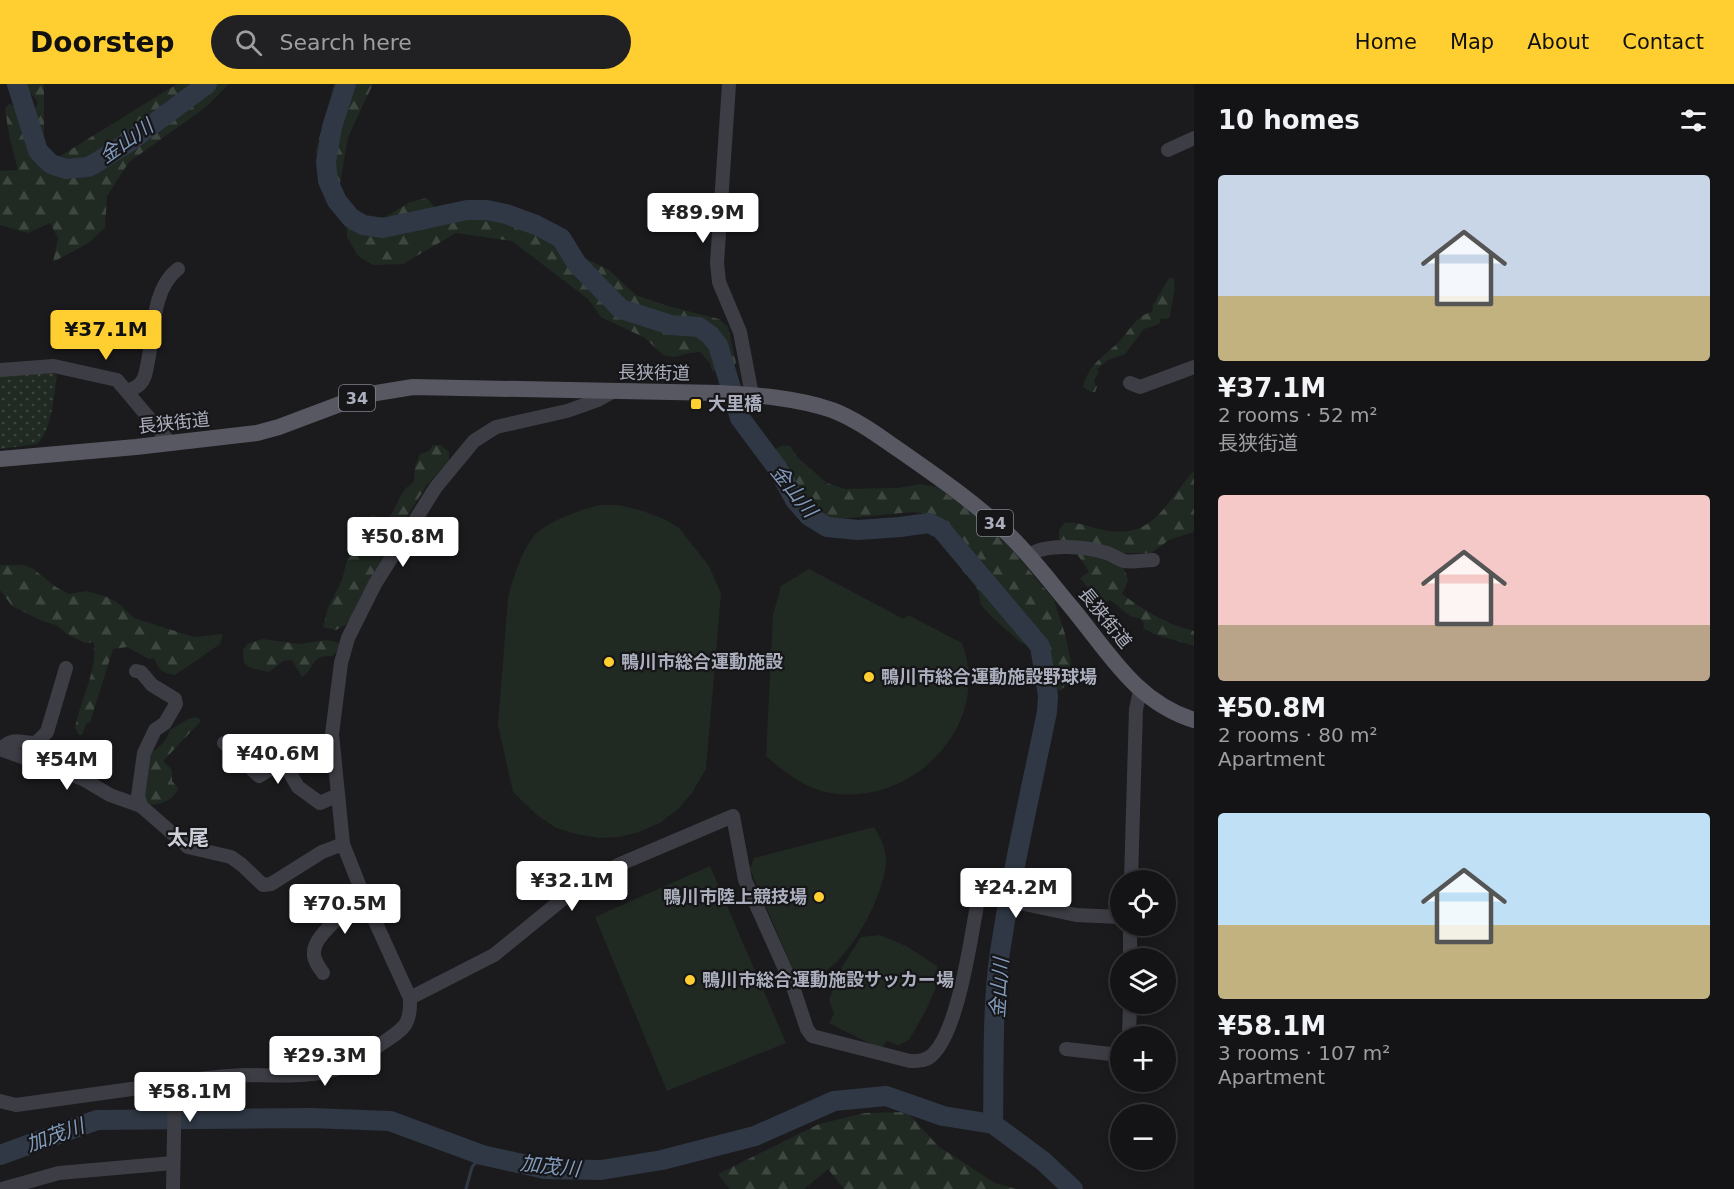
<!DOCTYPE html>
<html lang="en">
<head>
<meta charset="utf-8">
<style>
  body { margin:0; font-family:"DejaVu Sans","Noto Sans JP",sans-serif; background:#212123; color:#f1f3f6; height:100vh; display:flex; flex-direction:column; font-size:22px; white-space:nowrap }
  * { box-sizing:border-box; margin:0 }
  p { font-size:20px; color:#9d9ea1 }
  .icon { flex:none; width:33px; height:33px; fill:none; stroke:currentColor; stroke-width:2; stroke-linecap:round; stroke-linejoin:round }
  .map { position:relative; flex:1; overflow:hidden }
  .panel { display:flex; flex-direction:column; background:#141416; width:540px }
  .panel>* { flex:none }
  .buttons { position:absolute; left:1110px; top:786px; display:grid; gap:12px }
  .buttons a { display:grid; place-items:center; width:66px; height:66px; border-radius:50%; background:#141416; box-shadow:0 3px 15px #0003,0 0 0 2px #333335; font-size:30px }
  .price { position:absolute; translate:-50% -51px; padding:0 14px; border-radius:6px; background:#fff; color:#222; font-size:20px; line-height:39px; filter:drop-shadow(0 2px 3px #0008) }
  .price::after { content:''; position:absolute; left:50%; top:36px; width:18px; height:14px; margin-left:-9px; background:inherit; clip-path:polygon(0 0,100% 0,50% 100%) }
  .price.active { background:#ffcf31; color:#111 }
  ul { padding:0; list-style:none }
  li { display:grid; align-content:center; gap:12px; height:318px; padding:0 24px }
  li span { display:grid; place-items:center; height:186px; border-radius:6px; color:#555 }
  li>.icon { margin-inline-start:auto }
  span .icon { width:108px; height:108px; fill:#fffc; stroke-width:1 }
  li b { font-size:26px }
  h2 { display:flex; justify-content:space-between; align-items:center; height:72px; padding:0 24px; font-size:26px }
  header { display:flex; align-items:center; gap:36px; box-sizing:border-box; height:84px; padding:0 30px; background:#ffcf31; color:#111 }
  header strong { font-size:28px }
  nav { display:flex; gap:33px; margin-inline-start:auto; font-size:21px }
  .search { width:420px; height:54px; background:#212123; display:flex; align-items:center; gap:15px; box-sizing:border-box; padding:0 21px; border-radius:33px; color:#9d9ea1; font-size:22px }
  main { display:flex; flex:1; min-height:0 }
  .map>svg:first-child { display:block }
  .grass { fill:url(#grass-dots) }
  .forest { fill:url(#forest-firs) }
  .garden { fill:#202922 }
  .lines { fill:none; stroke-linecap:round; stroke-linejoin:round }
  .stream { stroke:#2f3844; stroke-width:3 }
  .river { stroke:#2f3844; stroke-width:20 }
  .minor { stroke:#3d3e45; stroke-width:14 }
  .major { stroke:#575862; stroke-width:16 }
  .poi-dot { fill:#ffcf31; stroke:#161619; stroke-width:2 }
  .labels { text-anchor:middle; stroke-width:4.5; stroke-linejoin:round; paint-order:stroke }
  .shield { fill:#161619; stroke:#7f828c; stroke-width:1.5 }
  .shield-label { font-size:16px; font-weight:bold; fill:#acb0be }
  .street-label { font-size:18px; fill:#acb0be; stroke:#161619 }
  .poi-label { font-size:18px; font-weight:bold; fill:#acb0be; stroke:#161619; text-anchor:start }
  .water-label { font-size:20px; font-style:italic; fill:#819abb; stroke:#161619 }
  .quarter-label { font-size:21px; font-weight:bold; fill:#ced0d9; stroke:#161619 }
</style>
</head>
<body>
<header>
<strong>Doorstep</strong>
<div class="search"><svg class="icon" aria-label="search" viewBox="0 0 24 24"><circle cx="10" cy="10" r="6"/><path d="M15 15l6 6"/></svg>Search here</div>
<nav><a>Home</a><a>Map</a><a>About</a><a>Contact</a></nav>
</header>
<main>
<div class="map">
<svg width="1194" height="1105" viewBox="0 0 1194 1105">
  <defs>
    <pattern id="grass-dots" width="8" height="8" patternUnits="userSpaceOnUse" patternTransform="scale(1.5)"><rect width="8" height="8" fill="#202922"/><path d="M2 2h.1M6 6h.1" fill="none" stroke="#3e4640" stroke-width="1.8" stroke-linecap="round"/></pattern>
    <pattern id="forest-firs" width="22" height="20" patternUnits="userSpaceOnUse" patternTransform="scale(1.5)"><rect width="22" height="20" fill="#202922"/><path d="M5 1l3.5 6h-7zM16 11l3.5 6h-7z" fill="#3e4640"/></pattern>
  </defs>
  <rect width="100%" height="100%" fill="#1b1b1e"/>
  <path class="grass" d="M 27,289 L 52,289 L 57,291 C 54,311 52,346 37,360 L 0,365 L 0,292 Z"/>
  <g class="forest">
    <polygon points="23,0 44,0 44,65 57,74 177,0 229,0 206,23 129,78 107,112 105,144 87,160 53,178 58,154 50,139 28,149 0,141 0,87 18,86 9,51 5,25 9,20 34,28 38,18"/>
    <polygon points="334,0 373,0 348,53 339,105 320,93 316,66"/>
    <path d="M 427,114 L 436,125 C 476,121 512,118 549,137 C 556,141 564,150 570,155 L 565,170 L 566,180 L 578,171 L 609,186 L 636,211 L 668,222 L 719,235 L 728,243 L 736,279 C 729,287 722,288 712,287 L 710,279 L 700,268 L 689,269 L 675,273 L 663,271 L 645,254 L 601,233 L 588,215 L 512,157 L 456,149 L 403,180 L 373,181 L 358,172 L 347,153 L 346,137 L 359,133 L 369,135 L 385,133 L 410,118 Z"/>
    <path d="M 1169,194 L 1174,194 C 1176,209 1171,219 1170,233 L 1165,235 L 1161,234 L 1159,240 L 1144,245 L 1125,270 L 1108,276 L 1097,285 L 1099,288 C 1095,295 1092,296 1097,303 L 1095,308 L 1091,308 L 1083,303 C 1088,282 1103,272 1118,259 C 1129,248 1136,231 1152,228 L 1153,221 Z"/>
    <path d="M 433,361 L 441,361 L 449,368 L 449,376 L 427,401 L 394,453 L 347,540 L 336,546 L 323,543 L 328,524 L 342,496 L 348,472 L 355,462 L 370,457 L 376,446 L 371,431 L 387,435 C 401,421 395,410 414,398 L 415,383 L 420,370 L 429,367 Z"/>
    <polygon points="782,361 790,362 798,374 827,399 845,405 898,404 920,400 937,403 987,440 1013,467 1054,516 1065,550 1071,578 1067,601 1059,607 1052,600 1048,576 1031,561 1021,559 993,534 981,521 978,506 933,449 936,431 913,428 838,435 822,432 806,421 783,380 775,371 776,365"/>
    <path d="M 1194,387 L 1194,448 L 1169,456 L 1151,469 L 1113,469 L 1080,457 L 1059,456 L 1059,446 L 1064,439 C 1080,437 1093,445 1109,447 C 1156,454 1167,415 1194,387 Z"/>
    <path d="M 1086,467 L 1124,484 L 1128,497 L 1122,510 C 1145,527 1166,540 1194,547 L 1194,562 L 1154,550 L 1143,544 L 1144,540 L 1141,535 L 1130,532 L 1110,516 L 1105,519 L 1089,505 L 1080,494 L 1089,488 L 1077,470 Z"/>
    <path d="M 0,481 L 23,481 L 32,484 L 56,503 L 69,510 L 86,507 L 105,512 L 117,518 L 134,534 L 159,542 L 194,553 L 223,550 L 220,560 L 175,591 C 162,589 159,586 154,574 L 149,575 L 127,563 L 113,565 L 90,638 L 86,640 L 82,651 L 79,651 L 75,644 C 81,614 97,589 94,558 L 85,559 L 67,550 L 56,541 L 42,537 L 12,522 L 0,506 Z"/>
    <path d="M 263,555 L 299,560 L 328,556 L 339,559 L 338,566 L 332,572 C 309,571 316,584 302,593 L 292,576 L 283,577 L 269,588 L 251,584 L 244,579 L 243,566 L 247,560 Z"/>
    <path d="M 197,633 L 201,637 L 163,677 L 172,686 L 172,697 L 178,704 C 174,718 156,722 144,720 L 149,669 C 159,665 167,656 170,646 L 188,635 Z"/>
    <polygon points="907,1028 938,1062 995,1099 1016,1105 844,1105 828,1085 804,1105 730,1105 718,1090 819,1040 865,1029"/>
  </g>
  <g class="garden">
    <path d="M 601,421 L 619,421 L 643,427 L 664,435 L 679,444 L 709,482 L 721,510 L 706,685 L 692,709 L 677,726 L 660,739 L 639,748 L 619,753 L 599,754 L 576,750 L 556,744 L 537,731 L 513,708 L 498,641 L 508,514 C 512,496 522,467 533,453 C 546,437 582,425 601,421 Z"/>
    <path d="M 809,485 L 904,535 L 908,531 L 962,559 C 992,638 918,718 837,710 C 808,707 787,690 766,672 L 773,531 L 781,502 Z"/>
    <path d="M 874,743 C 881,754 886,764 886,778 C 885,812 838,906 796,893 L 750,785 L 754,774 Z"/>
    <polygon points="710,782 786,959 667,1007 595,833"/>
    <polygon points="880,851 906,862 937,882 940,894 926,926 909,956 898,961 887,957 881,965 829,939 834,930 829,915 842,883 861,853"/>
  </g>
  <g class="lines">
    <polyline class="stream" points="466,1105 472,1083 482,1071"/>
    <g class="river">
      <polyline points="17,0 38,67 51,80 66,85 88,83 94,80 129,58 207,0"/>
      <path d="M 346,0 L 332,43 L 326,78 L 328,97 L 337,117 L 351,134 L 363,141 L 383,144 L 467,126 L 487,126 L 506,130 L 536,141 L 561,154 L 577,180 L 621,225 L 671,241 L 699,243 L 710,251 L 718,261 L 740,334 L 778,385 L 795,416 L 809,432 L 827,443 L 858,446 L 900,443 L 929,439 L 941,445 L 1040,562 L 1048,612 L 1047,628 C 1030,710 1011,792 999,875 C 992,930 994,985 993,1040"/>
      <polyline points="0,1071 97,1036 311,1034 390,1037 482,1071 545,1085 601,1086 662,1076 755,1052 834,1017 886,1012 943,1032 993,1040 1043,1077 1073,1105"/>
    </g>
    <g class="minor">
      <polyline points="729,0 717,179 719,198 740,248 752,311"/>
      <polyline points="1168,66 1194,54"/>
      <polyline points="0,286 54,282 117,296 170,359"/>
      <polyline points="1130,299 1140,303 1194,283"/>
      <path d="M 128,307 C 132,305 137,303 140,300 C 145,295 146,288 147,282 C 154,253 151,205 178,185"/>
      <path d="M 1028,472 C 1046,458 1087,463 1107,469 C 1113,471 1118,475 1124,477 C 1132,479 1144,476 1153,476"/>
      <polyline points="136,587 141,588 152,601 175,615 176,620 165,639 155,646 144,669 138,712 141,722"/>
      <polyline points="224,659 259,692 276,681 282,680 287,684 298,703 320,719 338,711"/>
      <polyline points="0,665 83,695 110,711 141,722 188,763 231,773 242,781 263,801 271,800 322,768 343,760"/>
      <path d="M 1,665 C 14,652 19,659 36,659 L 47,648 L 66,584"/>
      <polyline points="1131,796 1136,625 1140,607"/>
      <polyline points="1130,874 1130,842"/>
      <path d="M 323,889 C 319,883 313,876 314,868 C 314,850 350,825 364,813"/>
      <path d="M 410,914 L 494,871 L 564,814 L 590,797 L 618,781 L 733,732 L 745,796 L 793,903 L 807,945 L 812,952 L 910,977 C 918,977 925,977 931,972 C 959,949 972,846 979,810 L 1076,831 L 1120,833"/>
      <polyline points="1129,952 1130,920"/>
      <polyline points="1066,965 1120,971"/>
      <path d="M 0,1017 L 16,1021 L 175,999 C 198,994 220,992 244,991 C 276,991 314,995 345,982 C 358,976 372,967 384,958 C 405,944 411,940 410,914 L 364,813 L 343,760 L 332,650 L 341,579 L 348,554 L 375,500 L 436,403 L 474,357 L 496,343 L 567,327 L 598,316 L 614,307"/>
      <polyline points="2,1105 59,1089 173,1079"/>
      <polyline points="173,1105 175,999"/>
    </g>
    <path class="major" d="M 0,375 L 136,363 L 257,349 L 279,343 L 364,311 L 413,303 L 720,309 C 757,311 797,314 832,326 C 858,336 880,353 902,368 C 938,393 975,419 1007,449 C 1031,472 1051,499 1072,524 C 1109,569 1136,618 1194,636"/>
  </g>
  <g class="poi-dot">
    <rect x="690" y="314" width="12" height="12" rx="3"/>
    <circle cx="609" cy="578" r="6"/>
    <circle cx="869" cy="593" r="6"/>
    <circle cx="819" cy="813" r="6"/>
    <circle cx="690" cy="896" r="6"/>
  </g>
  <g class="labels">
    <g class="shield">
      <rect x="339" y="301" width="36" height="26" rx="4.5"/>
      <rect x="977" y="426" width="36" height="26" rx="4.5"/>
    </g>
    <g class="shield-label">
      <text x="357" y="320">34</text>
      <text x="995" y="445">34</text>
    </g>
    <g class="street-label">
      <text transform="translate(654 289) rotate(1)" y="6">長狭街道</text>
      <text transform="translate(174 339) rotate(-6)" y="6">長狭街道</text>
      <text transform="translate(1105 534) rotate(51)" y="6">長狭街道</text>
    </g>
    <g class="poi-label">
      <text x="708" y="326">大里橋</text>
      <text x="621" y="584">鴨川市総合運動施設</text>
      <text x="881" y="599">鴨川市総合運動施設野球場</text>
      <text x="807" y="819" text-anchor="end">鴨川市陸上競技場</text>
      <text x="702" y="902">鴨川市総合運動施設サッカー場</text>
    </g>
    <g class="water-label">
      <text transform="translate(126 57) rotate(-35)" y="7">金山川</text>
      <text transform="translate(794 407) rotate(51)" y="7">金山川</text>
      <text transform="translate(999 904) rotate(-86)" y="7">金山川</text>
      <text transform="translate(55 1051) rotate(-20)" y="7">加茂川</text>
      <text transform="translate(550 1082) rotate(6)" y="7">加茂川</text>
    </g>
    <g class="quarter-label">
      <text x="188" y="761">太尾</text>
    </g>
  </g>
</svg>
<div class="buttons">
<a><svg class="icon" aria-label="locate" viewBox="0 0 24 24"><circle cx="12" cy="12" r="6"/><path d="M12 2v4M12 18v4M2 12h4M18 12h4"/></svg></a>
<a><svg class="icon" aria-label="layers" viewBox="0 0 24 24"><path d="M12 4l9 5-9 5-9-5zM3 14l9 5 9-5"/></svg></a>
<a>+</a>
<a>−</a>
</div>
<b class="price" style="left:703px;top:160px">¥89.9M</b>
<b class="price active" style="left:106px;top:277px">¥37.1M</b>
<b class="price" style="left:403px;top:484px">¥50.8M</b>
<b class="price" style="left:278px;top:701px">¥40.6M</b>
<b class="price" style="left:67px;top:707px">¥54M</b>
<b class="price" style="left:572px;top:828px">¥32.1M</b>
<b class="price" style="left:1016px;top:835px">¥24.2M</b>
<b class="price" style="left:345px;top:851px">¥70.5M</b>
<b class="price" style="left:325px;top:1003px">¥29.3M</b>
<b class="price" style="left:190px;top:1039px">¥58.1M</b>
</div>
<section class="panel">
<h2>10 homes<svg class="icon" aria-label="filters" viewBox="0 0 24 24"><path d="M4 7h16M4 17h16"/><circle cx="9" cy="7" r="2"/><circle cx="15" cy="17" r="2"/></svg></h2>
<ul>
<li><span style="background:linear-gradient(#c9d6e8 65%,#c2b280 0)"><svg class="icon" aria-label="home" viewBox="0 0 24 24"><path d="M3 11l9-7 9 7M6 9v11h12V9"/></svg></span><div><b>¥37.1M</b><p>2 rooms · 52 m²</p><p>長狭街道</p></div></li>
<li><span style="background:linear-gradient(#f6c9c9 70%,#b9a48a 0)"><svg class="icon" aria-label="home" viewBox="0 0 24 24"><path d="M3 11l9-7 9 7M6 9v11h12V9"/></svg></span><div><b>¥50.8M</b><p>2 rooms · 80 m²</p><p>Apartment</p></div></li>
<li><span style="background:linear-gradient(#bfe0f5 60%,#c2b280 0)"><svg class="icon" aria-label="home" viewBox="0 0 24 24"><path d="M3 11l9-7 9 7M6 9v11h12V9"/></svg></span><div><b>¥58.1M</b><p>3 rooms · 107 m²</p><p>Apartment</p></div></li>
</ul>
</section>
</main>
</body>
</html>
